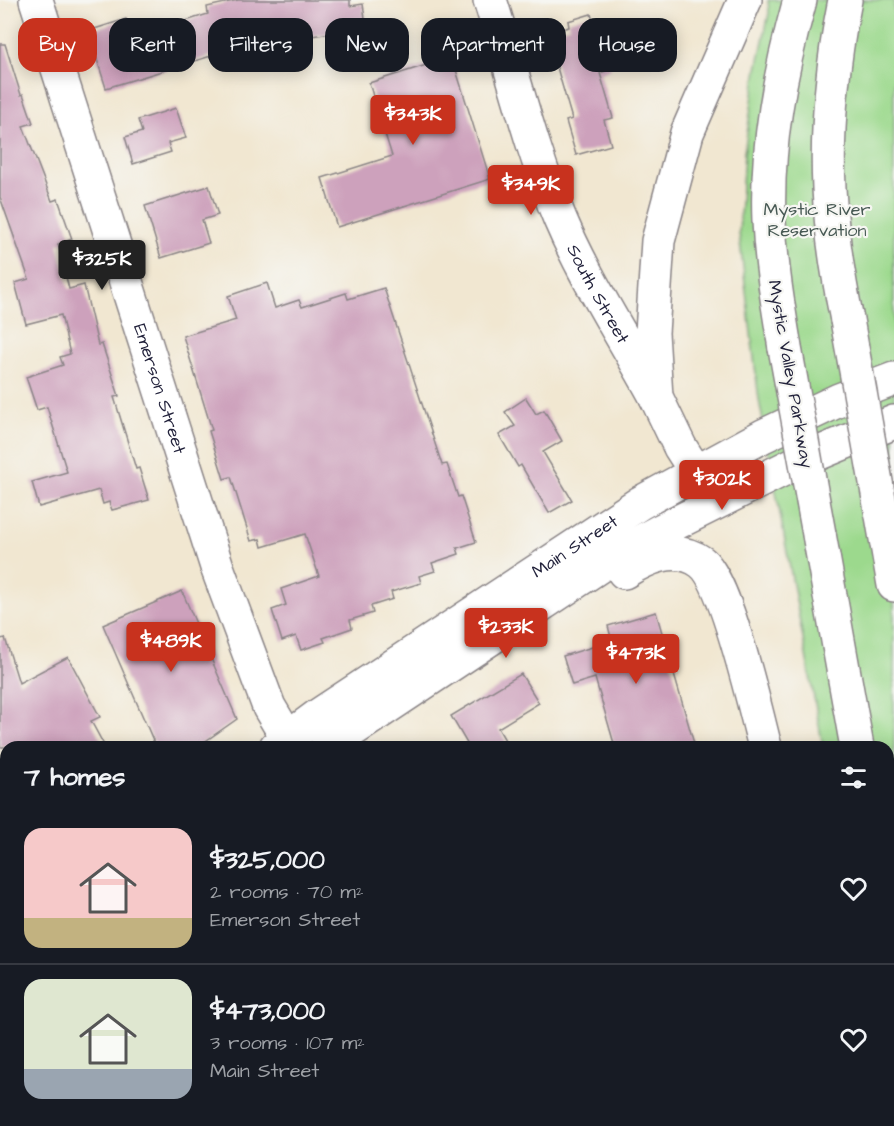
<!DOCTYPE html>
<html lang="en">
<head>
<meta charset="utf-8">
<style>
  body { margin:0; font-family:"Architects Daughter",sans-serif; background:#242831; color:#f1f3f6; height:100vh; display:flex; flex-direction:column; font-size:22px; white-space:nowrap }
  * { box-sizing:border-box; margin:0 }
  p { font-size:20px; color:#9ea1a6 }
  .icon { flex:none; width:33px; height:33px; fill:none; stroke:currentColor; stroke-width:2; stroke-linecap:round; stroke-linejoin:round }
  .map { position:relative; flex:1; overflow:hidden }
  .drawer { position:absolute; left:0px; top:741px; width:894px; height:386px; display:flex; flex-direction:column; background:#171b24; border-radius:18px 18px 0 0; box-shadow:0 3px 15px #0003 }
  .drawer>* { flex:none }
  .banner { position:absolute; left:18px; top:18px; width:858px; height:54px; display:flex; gap:12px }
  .price { position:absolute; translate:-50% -51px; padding:0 14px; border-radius:6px; background:#c8321e; color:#fff; font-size:20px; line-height:39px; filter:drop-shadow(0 2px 3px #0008) }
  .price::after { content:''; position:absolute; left:50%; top:36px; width:18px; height:14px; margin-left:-9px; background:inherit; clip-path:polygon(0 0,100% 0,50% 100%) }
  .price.current { background:#222; color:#fff }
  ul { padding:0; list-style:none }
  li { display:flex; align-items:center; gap:18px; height:150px; padding:0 24px }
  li+li { border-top:2px solid #363941 }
  li span { display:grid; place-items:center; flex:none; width:168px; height:120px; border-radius:18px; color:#555 }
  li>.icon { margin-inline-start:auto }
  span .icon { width:72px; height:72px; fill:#fffc; stroke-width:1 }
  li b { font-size:26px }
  h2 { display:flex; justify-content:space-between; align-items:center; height:72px; padding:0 24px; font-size:26px }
  .chip { padding:0 21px; border-radius:18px; background:#171b24; box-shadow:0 3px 15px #0003; font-size:21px; line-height:54px }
  .chip.current { background:#c8321e; color:#fff }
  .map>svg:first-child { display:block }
  .green { fill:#9cd98d; stroke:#5f7e64; stroke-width:1.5 }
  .building { fill:#cda1bc }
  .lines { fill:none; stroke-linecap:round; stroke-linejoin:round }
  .minor-casing { stroke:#8a8486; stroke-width:36 }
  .major-casing { stroke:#8a8486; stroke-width:36 }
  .highway-casing { stroke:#8a8486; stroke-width:36 }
  .minor { stroke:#fff; stroke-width:33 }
  .major { stroke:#fff; stroke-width:33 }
  .highway { stroke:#fff; stroke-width:33 }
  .major-bridge-casing { stroke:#8a8486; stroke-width:36; stroke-linecap:butt }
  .major-bridge { stroke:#fff; stroke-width:33 }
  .labels { text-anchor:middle; stroke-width:4.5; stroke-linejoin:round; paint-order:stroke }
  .park-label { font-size:18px; fill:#475954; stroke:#f6f6f2 }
  .street-label { font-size:18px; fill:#22223b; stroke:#f6f6f2 }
</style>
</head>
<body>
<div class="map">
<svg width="894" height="1126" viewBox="0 0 894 1126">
  <rect width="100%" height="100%" fill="#f6f6f2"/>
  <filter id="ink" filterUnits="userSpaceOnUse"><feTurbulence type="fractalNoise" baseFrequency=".0167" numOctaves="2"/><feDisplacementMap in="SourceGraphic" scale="12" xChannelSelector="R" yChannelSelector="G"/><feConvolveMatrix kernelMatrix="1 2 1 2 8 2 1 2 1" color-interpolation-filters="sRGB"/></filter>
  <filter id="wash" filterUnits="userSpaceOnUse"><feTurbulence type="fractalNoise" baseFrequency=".008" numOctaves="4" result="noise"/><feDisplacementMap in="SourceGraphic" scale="24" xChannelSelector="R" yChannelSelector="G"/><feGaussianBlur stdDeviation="1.35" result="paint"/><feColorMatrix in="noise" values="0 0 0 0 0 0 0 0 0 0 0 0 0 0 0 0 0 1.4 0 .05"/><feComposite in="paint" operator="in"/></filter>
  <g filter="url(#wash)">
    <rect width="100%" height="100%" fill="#f1e7d1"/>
    <polygon class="green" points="768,0 894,0 894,1126 797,1126 799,1121 888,1120 888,747 823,747 759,400 739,233 744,153 757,69 769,13"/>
    <g id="blocks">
      <g class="building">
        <polygon points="238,0 350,0 350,6 363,4 367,33 346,37 345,31 298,38 296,21 242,33 244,46 106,88 88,31 126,19 132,38 208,14 207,7"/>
        <polygon points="591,14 600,47 605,46 611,69 600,73 613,118 604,120 611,145 576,155 566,121 572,119 547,33 569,27 568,21"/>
        <polygon points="0,44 5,44 21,95 23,94 33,123 23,126 52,201 58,199 72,239 58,244 69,289 84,285 98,345 102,344 119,396 114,397 136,469 139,468 149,500 112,510 109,502 103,504 99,490 39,507 32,482 67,472 47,407 37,410 26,377 63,365 60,357 70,354 61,315 26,324 15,283 29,279 0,197"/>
        <polygon points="452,57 490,179 337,227 322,178 392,156 369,83"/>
        <polygon points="176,108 186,138 168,143 171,152 133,164 125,137 142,132 138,120"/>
        <polygon points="209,186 218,215 202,220 209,243 161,258 145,206"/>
        <polygon points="267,283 275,308 299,300 302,307 346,293 348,299 384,288 442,465 447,464 458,497 461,496 476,542 457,548 459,554 432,563 435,571 419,576 421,583 391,592 393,599 371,606 373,613 350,620 352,628 323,638 325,642 301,650 296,636 282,641 272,610 286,605 281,589 319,576 305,534 262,547 260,539 251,541 231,477 224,479 209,431 212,430 183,336 236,320 228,296"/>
        <polygon points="526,398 536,414 544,410 562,441 543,452 572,500 549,513 521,465 518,467 499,435 515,426 505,412"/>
        <polygon points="182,591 237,719 197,747 156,747 103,625"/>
        <polygon points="656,612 695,747 615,747 595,678 572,685 563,656 612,641 608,626"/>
        <polygon points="5,638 19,683 68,657 100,717 91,721 105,747 0,747 0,639"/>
        <polygon points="521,674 539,703 498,728 509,747 469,747 451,716"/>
      </g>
    </g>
  </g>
  <g filter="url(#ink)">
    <use href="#blocks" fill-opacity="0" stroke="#8a8486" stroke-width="1.5"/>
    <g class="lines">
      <defs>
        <g id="minor">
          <path id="s1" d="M 36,0 L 217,567 L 269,707 L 288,739"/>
          <path id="s2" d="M 490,0 C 513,72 531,149 560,219 C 586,280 624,338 656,397"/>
          <polyline points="115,1126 124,1120"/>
        </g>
        <g id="major">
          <path d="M 845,0 C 833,59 826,128 829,188 C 831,232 838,276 847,320"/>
          <path d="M 785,348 C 778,306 771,264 769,221 C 766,145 780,72 800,0"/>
          <polyline points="696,472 680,447 656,397 652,333 658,241 687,133 745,0"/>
          <polyline points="881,510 894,585"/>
          <polyline points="819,534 857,747"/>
          <path d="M 624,572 C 647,558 676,544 701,562 C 726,580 756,712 765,747"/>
          <path id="s3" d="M 276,747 L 319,715 L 640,503 L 763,436 L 839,400 L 894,379"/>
          <polyline points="327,747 619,553 658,532 800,461 894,422"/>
          <polyline points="0,912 6,909"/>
          <polyline points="73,1126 76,1120"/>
          <polyline points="774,1126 774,1120"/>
          <polyline points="818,1126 819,1120"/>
        </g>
        <g id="highway">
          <polyline points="888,980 888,1047"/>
          <polyline points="880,1126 880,1120"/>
        </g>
      </defs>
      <use href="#minor" class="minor-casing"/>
      <use href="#major" class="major-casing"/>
      <use href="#highway" class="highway-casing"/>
      <use href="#minor" class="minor"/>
      <use href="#major" class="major"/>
      <use href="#highway" class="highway"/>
      <defs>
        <g id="major-bridge">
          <polyline points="847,320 881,510"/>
          <polyline points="785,348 819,534"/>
        </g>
      </defs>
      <use href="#major-bridge" class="major-bridge-casing"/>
      <use href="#major-bridge" class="major-bridge"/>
    </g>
  </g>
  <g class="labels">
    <g class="park-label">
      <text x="817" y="215">Mystic River<tspan x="817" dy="21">Reservation</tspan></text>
    </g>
    <g class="street-label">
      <text dy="6" stroke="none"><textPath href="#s2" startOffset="314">South Street</textPath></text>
      <text transform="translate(791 374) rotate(80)" y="6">Mystic Valley Parkway</text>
      <text dy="6" stroke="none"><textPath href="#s1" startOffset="408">Emerson Street</textPath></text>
      <text dy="6" stroke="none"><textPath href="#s3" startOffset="360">Main Street</textPath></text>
    </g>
  </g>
</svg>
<b class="price" style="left:413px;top:146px">$343K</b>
<b class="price" style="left:531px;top:216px">$349K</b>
<b class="price current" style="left:102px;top:291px">$325K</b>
<b class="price" style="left:722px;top:511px">$302K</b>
<b class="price" style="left:506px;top:659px">$233K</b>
<b class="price" style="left:171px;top:673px">$489K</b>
<b class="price" style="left:636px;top:685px">$473K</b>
<div class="banner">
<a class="chip current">Buy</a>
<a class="chip">Rent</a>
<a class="chip">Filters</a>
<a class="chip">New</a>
<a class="chip">Apartment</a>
<a class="chip">House</a>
</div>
<section class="drawer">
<h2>7 homes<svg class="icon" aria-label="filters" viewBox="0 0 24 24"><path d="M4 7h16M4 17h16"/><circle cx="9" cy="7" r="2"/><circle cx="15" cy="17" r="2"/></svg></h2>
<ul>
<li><span style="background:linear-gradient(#f6c9c9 75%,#c2b280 0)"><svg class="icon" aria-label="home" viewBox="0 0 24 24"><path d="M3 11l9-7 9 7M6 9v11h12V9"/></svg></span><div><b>$325,000</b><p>2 rooms · 70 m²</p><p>Emerson Street</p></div><svg class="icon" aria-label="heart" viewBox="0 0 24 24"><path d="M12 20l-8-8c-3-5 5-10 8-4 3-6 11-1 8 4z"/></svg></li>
<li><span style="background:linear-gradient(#dfe7d0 75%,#9aa5b1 0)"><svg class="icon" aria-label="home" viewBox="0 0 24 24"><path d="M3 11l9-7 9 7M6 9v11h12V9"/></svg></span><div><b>$473,000</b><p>3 rooms · 107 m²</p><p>Main Street</p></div><svg class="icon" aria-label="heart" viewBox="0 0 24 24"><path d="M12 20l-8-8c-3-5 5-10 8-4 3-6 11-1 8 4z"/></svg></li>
</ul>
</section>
</div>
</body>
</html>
